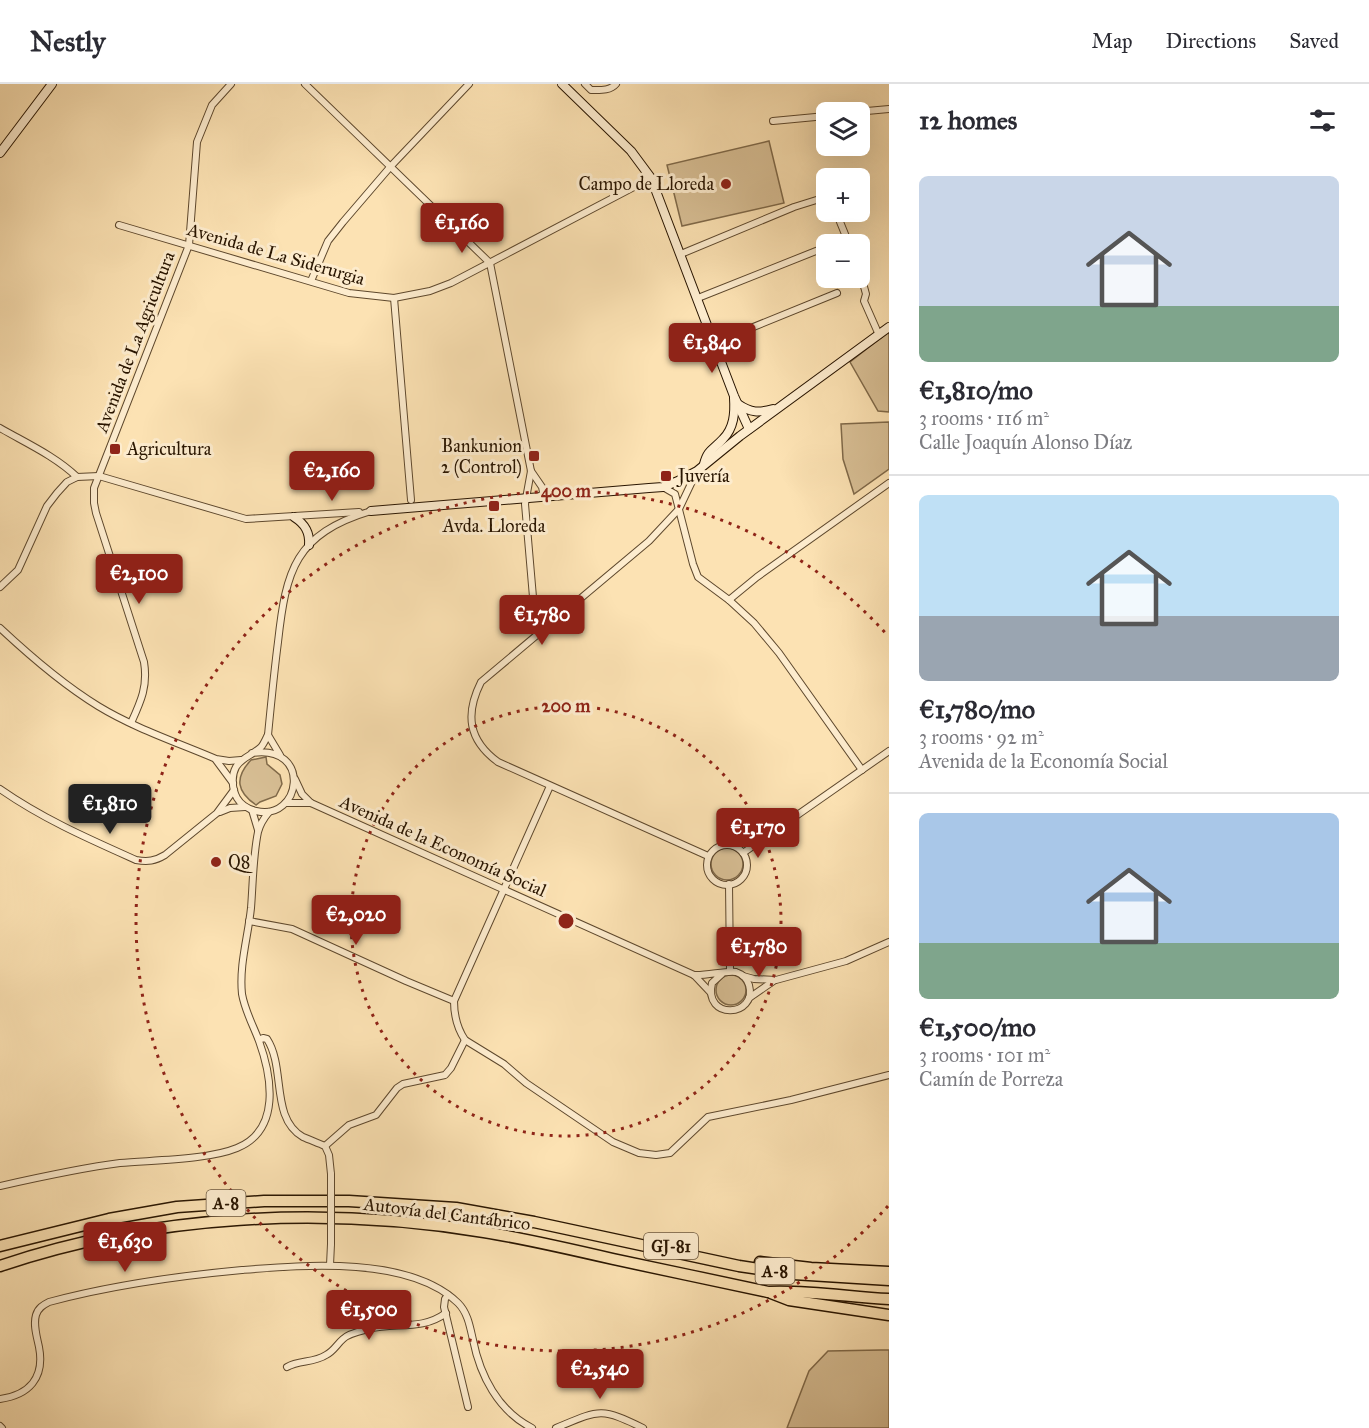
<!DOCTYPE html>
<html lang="en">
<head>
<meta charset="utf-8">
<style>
  body { margin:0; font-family:"IM FELL Great Primer",serif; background:#f7f7f7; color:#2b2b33; height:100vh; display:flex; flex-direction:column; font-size:22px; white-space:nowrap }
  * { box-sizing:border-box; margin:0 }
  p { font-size:20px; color:#7c7c81 }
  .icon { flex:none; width:33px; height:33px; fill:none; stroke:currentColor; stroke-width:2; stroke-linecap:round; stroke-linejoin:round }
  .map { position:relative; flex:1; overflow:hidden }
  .side { display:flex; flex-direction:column; background:#fff; width:480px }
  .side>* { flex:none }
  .tools { position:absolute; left:816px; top:18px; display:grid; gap:12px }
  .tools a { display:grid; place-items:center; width:54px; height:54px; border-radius:9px; background:#fff; box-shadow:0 6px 24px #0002; font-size:30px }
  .price { position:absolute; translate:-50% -51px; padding:0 14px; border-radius:6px; background:#8f2418; color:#fff; font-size:20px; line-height:39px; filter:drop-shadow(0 2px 3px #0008) }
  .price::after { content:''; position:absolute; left:50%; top:36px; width:18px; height:14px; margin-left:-9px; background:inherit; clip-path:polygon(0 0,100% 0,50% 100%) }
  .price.active { background:#222; color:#fff }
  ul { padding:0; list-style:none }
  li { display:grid; align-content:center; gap:12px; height:318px; padding:0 30px }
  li+li { border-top:2px solid #e1e1e2 }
  li span { display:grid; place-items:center; height:186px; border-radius:9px; color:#555 }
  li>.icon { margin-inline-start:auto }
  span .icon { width:108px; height:108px; fill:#fffc; stroke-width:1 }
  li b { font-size:26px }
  h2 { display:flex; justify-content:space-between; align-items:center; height:72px; padding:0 30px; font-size:26px }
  header { display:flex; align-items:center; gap:36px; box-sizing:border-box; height:84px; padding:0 30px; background:#fff; border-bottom:2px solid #e1e1e2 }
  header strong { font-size:28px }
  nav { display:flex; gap:33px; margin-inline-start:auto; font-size:21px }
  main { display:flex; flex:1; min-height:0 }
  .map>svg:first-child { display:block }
  .green { fill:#d8bf95; stroke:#806a4a; stroke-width:1.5 }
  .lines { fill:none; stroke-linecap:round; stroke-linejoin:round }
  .street-casing { stroke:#5e482d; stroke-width:8 }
  .secondary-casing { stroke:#291500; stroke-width:10 }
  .highway-casing { stroke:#291500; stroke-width:13 }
  .street { stroke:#fdecce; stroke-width:6 }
  .secondary { stroke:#fdecce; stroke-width:8 }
  .highway { stroke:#fce2b3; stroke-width:10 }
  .street-bridge-casing { stroke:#5e482d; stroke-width:8; stroke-linecap:butt }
  .street-bridge { stroke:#fdecce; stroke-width:6 }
  .ring { fill:none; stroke:#8f2418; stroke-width:3; stroke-dasharray:3 6 }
  .poi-dot { fill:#8f2418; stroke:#fdecce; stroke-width:2 }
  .labels { text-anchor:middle; stroke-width:6; stroke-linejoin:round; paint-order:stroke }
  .shield { fill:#fdecce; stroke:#69563e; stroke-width:1.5 }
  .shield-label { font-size:16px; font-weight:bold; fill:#291500 }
  .poi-label { font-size:18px; fill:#291500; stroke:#fdecce; text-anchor:start }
  .street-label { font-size:18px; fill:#291500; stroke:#fdecce }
  .centre { fill:#8f2418; stroke:#fdecce; stroke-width:3 }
  .ring-label { font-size:18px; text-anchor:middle; font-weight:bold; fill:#8f2418; stroke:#fdecce; stroke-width:6; stroke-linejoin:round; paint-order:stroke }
</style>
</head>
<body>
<header>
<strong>Nestly</strong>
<nav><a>Map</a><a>Directions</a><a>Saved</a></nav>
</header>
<main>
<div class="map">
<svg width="889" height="1344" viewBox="0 0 889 1344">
  <rect width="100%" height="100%" fill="#fce2b3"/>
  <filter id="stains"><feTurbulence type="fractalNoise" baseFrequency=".00333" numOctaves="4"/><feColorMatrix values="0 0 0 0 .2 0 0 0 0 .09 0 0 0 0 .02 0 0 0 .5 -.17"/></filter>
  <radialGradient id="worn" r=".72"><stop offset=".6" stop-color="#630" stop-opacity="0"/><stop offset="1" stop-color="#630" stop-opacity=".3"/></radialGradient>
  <g class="green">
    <polygon points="769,57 784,119 682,142 667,81"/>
    <polygon points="887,249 889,249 889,328 878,327 850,278"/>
    <polygon points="889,338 889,385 854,410 843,375 841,340"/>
    <path d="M 266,673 L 267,680 L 280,691 L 282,700 L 276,712 L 260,718 L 256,721 C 237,708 234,694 251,676 Z"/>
    <circle cx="727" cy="780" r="16"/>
    <circle cx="731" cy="906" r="15"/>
    <polygon points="881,1266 889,1266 889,1344 787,1344 809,1287 828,1267"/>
  </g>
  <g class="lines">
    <defs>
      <g id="street">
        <polyline points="305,0 490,179 531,387 525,420 533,513 539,542 542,547"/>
        <path d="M 585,0 L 591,6 C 600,6 610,7 616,0"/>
        <polyline points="856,28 889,25"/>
        <polyline points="773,37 826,32"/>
        <polyline points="836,128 849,160"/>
        <polyline points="119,141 349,209 394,214 430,207 451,199 651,94"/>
        <polyline points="833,160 847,155"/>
        <polyline points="681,170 794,123 826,113"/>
        <polyline points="860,188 866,210 864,217 879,251"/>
        <polyline points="311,197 328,157 343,138 391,82 469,0"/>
        <polyline points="394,214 411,416"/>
        <polyline points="698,214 826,163"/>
        <polyline points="714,259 837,209"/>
        <path d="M 0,344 C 26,359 55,372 77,393"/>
        <polyline points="531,387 542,403 544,413"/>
        <path d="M 697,387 L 679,425 L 649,457 L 481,598 C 465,630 468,656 498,678 L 708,772"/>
        <polyline points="663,403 675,410 693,480 698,493 729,516 754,539 779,569 862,686"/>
        <polyline points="0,503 18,486 47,422 57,409 67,398 77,393 99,392 246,435 359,428"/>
        <polyline points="729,516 757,493 889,399"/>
        <path d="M 0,544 C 31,573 62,600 98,622 C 134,644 176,658 216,675 L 229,677 L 241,676"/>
        <path d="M 131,639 C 141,617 148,602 144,578 L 96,429 L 94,419 L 94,404 L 189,161 L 197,58 L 212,21 L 231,0"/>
        <polyline points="268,651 280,671"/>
        <path d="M 252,669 C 313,660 301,738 256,727 C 248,725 241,721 237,714 C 232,705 231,692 236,683 C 242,673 253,671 261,663 C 264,660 266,654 268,651 C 271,620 274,589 278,558 C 286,486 295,450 371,427"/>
        <polyline points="216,676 233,699"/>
        <polyline points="295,695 302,710 311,719"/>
        <path d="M 550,702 L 454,917 C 454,930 457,944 465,956 L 504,980 L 526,999 L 613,1058 L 639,1069 L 656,1071 L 670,1069 L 708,1033 L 791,1016 L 889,991"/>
        <path d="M 0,705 C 43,735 89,755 136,776 C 148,778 155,777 165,771 L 217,729 L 234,706"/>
        <polyline points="286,719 311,719 694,891 711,909"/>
        <polyline points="252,726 258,746"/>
        <polyline points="220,728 230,724 245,723"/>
        <circle cx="727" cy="781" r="20"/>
        <polyline points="743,769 889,667"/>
        <polyline points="729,800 730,887"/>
        <polyline points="249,837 292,845 406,897 454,917"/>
        <path d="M 694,891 C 706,892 728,886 736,888 C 742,890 747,895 749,901 C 758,933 703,937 712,899 L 723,889"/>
        <polyline points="743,892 754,895 776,896 846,877 889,858"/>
        <polyline points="749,914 775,896"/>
        <path d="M 259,956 L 263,954 L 267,955 C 286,984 270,1034 303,1053 C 310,1056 318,1059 325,1062 L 329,1071 L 331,1090"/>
        <polyline points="325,1062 349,1041 376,1031 397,1004 403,1000 445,991 451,984 465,956"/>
        <path d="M 0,1102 C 40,1093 80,1084 120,1079 C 153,1076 208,1076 237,1064 C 281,1046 272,993 259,957 C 253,941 245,927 242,910 C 239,881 248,853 251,824 C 253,799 253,772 258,748 C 260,740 264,734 269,728"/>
        <polyline points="330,1181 331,1160"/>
        <polyline points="448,1211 445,1215 444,1223 468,1323"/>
        <path d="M 287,1283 C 299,1276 314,1279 326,1271 C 334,1267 337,1260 343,1255 C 349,1249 361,1247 369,1245 C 395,1238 422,1247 446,1229"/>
        <path d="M 0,1315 C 29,1311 45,1294 39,1263 C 37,1253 33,1241 36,1231 C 38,1224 43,1221 49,1218 C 112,1201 177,1192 242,1186 C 304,1181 410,1172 458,1219 C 468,1229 470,1243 473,1256 C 480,1291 498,1327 532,1344"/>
        <polyline points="0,1342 2,1344"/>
        <path d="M 556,1344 C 599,1326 600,1323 643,1344"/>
      </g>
      <g id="secondary">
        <polyline points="562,0 631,67 651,94 734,312 749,345"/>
        <polyline points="0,69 52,0"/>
        <path d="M 738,320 C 751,329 759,329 773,325"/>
        <path d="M 704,380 C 708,365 713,366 723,355 C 734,344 735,329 734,314"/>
        <polyline points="371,427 649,404 663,403 678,397 697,387 740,352 889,243"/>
        <path d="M 294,433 C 305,440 310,448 309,461"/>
      </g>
      <g id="highway">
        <polyline points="0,1162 109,1135 177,1123 264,1117 349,1117 456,1124 534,1138 739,1182 793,1190 889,1196"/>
        <polyline points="760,1178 811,1184 889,1188"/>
        <path d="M 0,1182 C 154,1130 324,1122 484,1148 C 527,1155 570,1165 613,1175 C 665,1186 716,1197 768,1208 C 808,1206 849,1213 889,1215"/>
        <polyline points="771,1209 789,1216 889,1231"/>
      </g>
    </defs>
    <use href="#street" class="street-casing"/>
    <use href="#secondary" class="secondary-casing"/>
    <use href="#highway" class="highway-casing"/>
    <use href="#street" class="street"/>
    <use href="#secondary" class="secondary"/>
    <use href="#highway" class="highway"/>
    <defs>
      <polyline id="street-bridge" points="331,1160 331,1090"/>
    </defs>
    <use href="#street-bridge" class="street-bridge-casing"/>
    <use href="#street-bridge" class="street-bridge"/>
  </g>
  <g class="ring">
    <circle cx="566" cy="837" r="215"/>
    <path d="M888 1122A430 430 0 1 1 888 552"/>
  </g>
  <g class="poi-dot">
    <circle cx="726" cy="100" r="6"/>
    <rect x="109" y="359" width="12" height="12" rx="3"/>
    <rect x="528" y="366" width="12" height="12" rx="3"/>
    <rect x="660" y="386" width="12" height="12" rx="3"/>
    <rect x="488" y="416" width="12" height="12" rx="3"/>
    <circle cx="216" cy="778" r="6"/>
  </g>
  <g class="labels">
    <g class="shield">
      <rect x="206.5" y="1106" width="39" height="26" rx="4.5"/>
      <rect x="644" y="1149" width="54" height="26" rx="4.5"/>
      <rect x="755.5" y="1174" width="39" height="26" rx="4.5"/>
    </g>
    <g class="shield-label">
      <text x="226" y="1125">A-8</text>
      <text x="671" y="1168">GJ-81</text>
      <text x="775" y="1193">A-8</text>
    </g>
    <g class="poi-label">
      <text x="714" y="106" text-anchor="end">Campo de Lloreda</text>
      <text x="522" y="368" text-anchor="end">Bankunion<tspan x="522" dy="21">2 (Control)</tspan></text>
      <text x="127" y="371">Agricultura</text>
      <text x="678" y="398">Juvería</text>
      <text x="494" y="448" text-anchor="middle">Avda. Lloreda</text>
      <text x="228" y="784">Q8</text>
    </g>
    <g class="street-label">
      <text transform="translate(276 170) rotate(16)" y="6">Avenida de La Siderurgia</text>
      <text transform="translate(135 258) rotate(-69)" y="6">Avenida de La Agricultura</text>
      <text transform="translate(443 762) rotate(24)" y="6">Avenida de la Economía Social</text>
      <text transform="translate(447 1130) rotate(7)" y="6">Autovía del Cantábrico</text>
    </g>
  </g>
  <circle cx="566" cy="837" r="9" class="centre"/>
  <g class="ring-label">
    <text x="566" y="413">400 m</text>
    <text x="566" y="628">200 m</text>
  </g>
  <rect width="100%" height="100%" filter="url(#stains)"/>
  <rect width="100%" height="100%" fill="url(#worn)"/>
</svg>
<div class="tools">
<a><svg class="icon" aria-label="layers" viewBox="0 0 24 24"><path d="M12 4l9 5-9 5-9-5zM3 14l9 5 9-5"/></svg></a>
<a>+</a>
<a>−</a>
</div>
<b class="price" style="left:462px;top:170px">€1,160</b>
<b class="price" style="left:712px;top:290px">€1,840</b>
<b class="price" style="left:332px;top:418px">€2,160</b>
<b class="price" style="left:139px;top:521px">€2,100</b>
<b class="price" style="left:542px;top:562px">€1,780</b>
<b class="price active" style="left:110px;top:751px">€1,810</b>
<b class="price" style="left:758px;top:775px">€1,170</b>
<b class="price" style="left:356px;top:862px">€2,020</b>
<b class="price" style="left:759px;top:894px">€1,780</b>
<b class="price" style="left:125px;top:1189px">€1,630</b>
<b class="price" style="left:369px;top:1257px">€1,500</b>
<b class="price" style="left:600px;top:1316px">€2,540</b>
</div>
<section class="side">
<h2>12 homes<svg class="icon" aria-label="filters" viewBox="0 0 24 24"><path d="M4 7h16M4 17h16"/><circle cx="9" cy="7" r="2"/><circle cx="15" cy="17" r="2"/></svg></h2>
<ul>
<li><span style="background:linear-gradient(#c9d6e8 70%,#7fa58c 0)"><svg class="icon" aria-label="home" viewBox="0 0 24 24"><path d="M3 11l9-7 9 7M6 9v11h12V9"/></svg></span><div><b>€1,810/mo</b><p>3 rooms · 116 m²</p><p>Calle Joaquín Alonso Díaz</p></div></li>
<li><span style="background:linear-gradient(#bfe0f5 65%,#9aa5b1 0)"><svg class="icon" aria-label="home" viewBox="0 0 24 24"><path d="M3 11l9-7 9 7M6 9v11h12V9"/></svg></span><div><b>€1,780/mo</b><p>3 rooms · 92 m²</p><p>Avenida de la Economía Social</p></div></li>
<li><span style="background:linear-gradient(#a9c7e8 70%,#7fa58c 0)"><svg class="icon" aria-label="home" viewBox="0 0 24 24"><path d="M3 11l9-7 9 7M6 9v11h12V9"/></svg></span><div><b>€1,500/mo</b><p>3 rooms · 101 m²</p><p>Camín de Porreza</p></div></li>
</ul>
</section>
</main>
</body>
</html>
